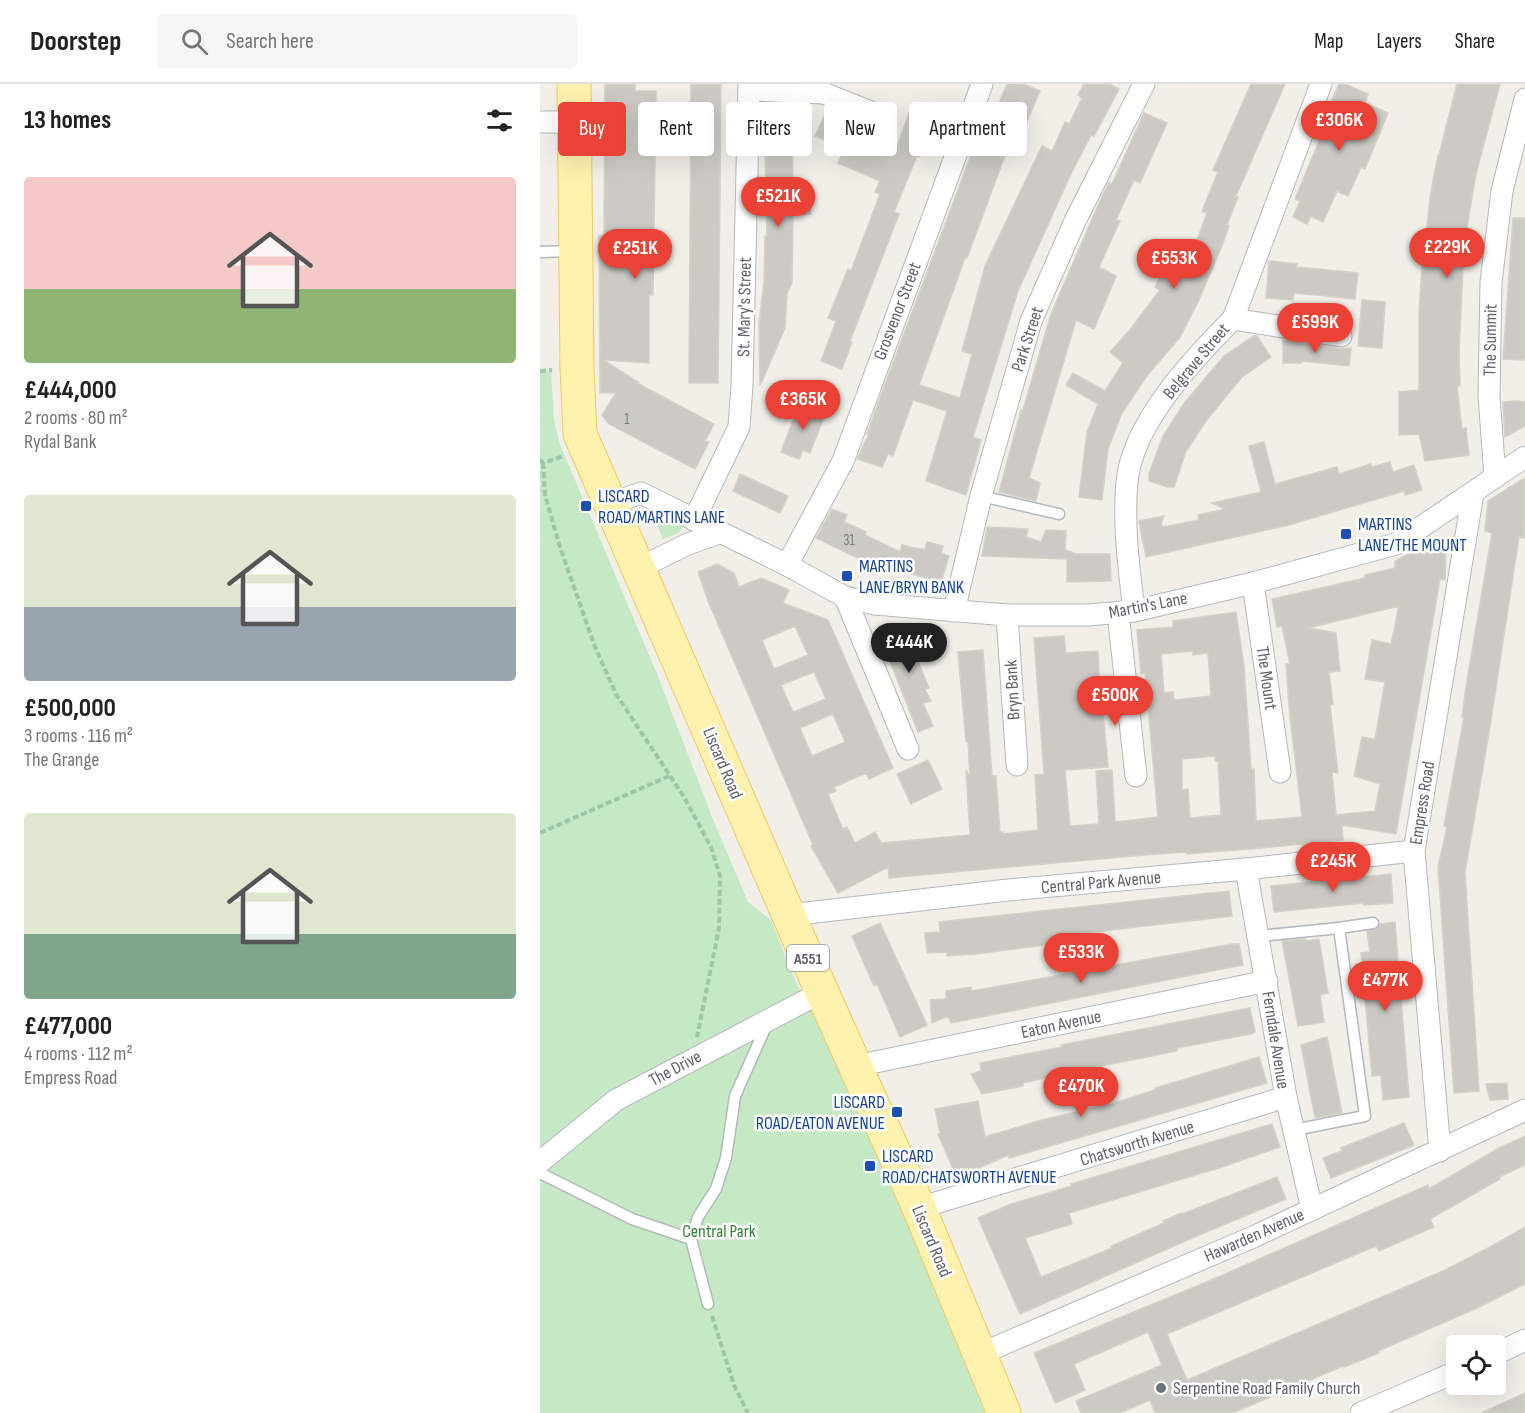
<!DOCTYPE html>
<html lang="en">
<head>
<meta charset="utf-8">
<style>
  body { margin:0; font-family:"Sofia Sans Condensed",sans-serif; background:#f6f6f6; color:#222; height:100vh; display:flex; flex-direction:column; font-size:22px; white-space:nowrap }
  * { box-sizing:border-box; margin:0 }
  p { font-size:20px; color:#767676 }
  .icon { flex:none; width:33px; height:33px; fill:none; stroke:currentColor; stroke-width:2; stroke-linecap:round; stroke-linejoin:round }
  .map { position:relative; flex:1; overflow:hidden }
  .details { display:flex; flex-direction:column; background:#fff; width:540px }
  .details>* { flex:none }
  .hud { position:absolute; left:18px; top:18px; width:570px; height:54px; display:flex; gap:12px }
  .controls { position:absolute; left:906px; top:1251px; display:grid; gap:12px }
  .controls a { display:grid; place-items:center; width:60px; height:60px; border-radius:6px; background:#fff; box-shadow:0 6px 24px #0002; font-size:30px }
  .price { position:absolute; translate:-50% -51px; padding:0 14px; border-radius:21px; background:#ea4335; color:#fff; font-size:20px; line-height:39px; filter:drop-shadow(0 2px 3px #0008) }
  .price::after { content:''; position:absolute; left:50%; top:36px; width:18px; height:14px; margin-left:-9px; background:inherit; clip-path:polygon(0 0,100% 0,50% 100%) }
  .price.active { background:#222; color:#fff }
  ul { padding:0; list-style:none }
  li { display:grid; align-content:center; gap:12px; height:318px; padding:0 24px }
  li span { display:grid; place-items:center; height:186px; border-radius:6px; color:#555 }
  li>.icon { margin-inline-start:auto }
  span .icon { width:108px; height:108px; fill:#fffc; stroke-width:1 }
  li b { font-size:26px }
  h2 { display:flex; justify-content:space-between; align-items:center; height:72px; padding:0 24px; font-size:26px }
  .pill { padding:0 21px; border-radius:6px; background:#fff; box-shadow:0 6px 24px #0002; font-size:21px; line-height:54px }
  .pill.active { background:#ea4335; color:#fff }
  header { display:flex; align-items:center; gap:36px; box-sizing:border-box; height:84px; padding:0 30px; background:#fff; border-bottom:2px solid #e0e0e0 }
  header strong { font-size:28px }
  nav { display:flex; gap:33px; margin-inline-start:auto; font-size:21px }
  .search { width:420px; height:54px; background:#f6f6f6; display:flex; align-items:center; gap:15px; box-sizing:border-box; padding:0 21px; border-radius:6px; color:#767676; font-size:22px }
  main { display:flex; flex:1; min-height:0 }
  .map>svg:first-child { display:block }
  .green { fill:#c5e8c5 }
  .building { fill:#cccac5; stroke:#d6d1c6; stroke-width:1.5; fill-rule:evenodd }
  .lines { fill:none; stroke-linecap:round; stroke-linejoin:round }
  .service-casing { stroke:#b5b8bc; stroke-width:13 }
  .minor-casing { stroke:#b5b8bc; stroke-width:23 }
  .primary-casing { stroke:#f2c960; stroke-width:35 }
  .path { stroke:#9cc7a9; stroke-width:4; stroke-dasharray:6 3; stroke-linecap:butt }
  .service { stroke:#fff; stroke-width:10 }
  .minor { stroke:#fff; stroke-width:21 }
  .primary { stroke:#fff2af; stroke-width:33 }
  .transit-dot { fill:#1a4fb4; stroke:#fff; stroke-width:2 }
  .worship-dot { fill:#6b7280; stroke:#fff; stroke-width:2 }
  .labels { text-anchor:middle; stroke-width:5; stroke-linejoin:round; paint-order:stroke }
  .number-label { font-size:15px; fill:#7a7d7f }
  .shield { fill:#fff; stroke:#8f9295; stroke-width:1.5 }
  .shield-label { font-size:16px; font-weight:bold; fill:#5f6368 }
  .street-label { font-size:18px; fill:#5f6368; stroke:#fff }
  .transit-label { font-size:18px; fill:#164399; stroke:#fff; text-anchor:start }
  .park-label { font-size:18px; fill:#348238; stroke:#fff }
  .worship-label { font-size:18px; fill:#5b616d; stroke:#fff; text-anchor:start }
</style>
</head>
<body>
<header>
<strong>Doorstep</strong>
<div class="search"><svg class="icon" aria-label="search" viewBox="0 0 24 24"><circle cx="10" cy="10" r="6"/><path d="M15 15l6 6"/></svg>Search here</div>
<nav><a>Map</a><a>Layers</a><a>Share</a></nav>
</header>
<main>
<section class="details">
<h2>13 homes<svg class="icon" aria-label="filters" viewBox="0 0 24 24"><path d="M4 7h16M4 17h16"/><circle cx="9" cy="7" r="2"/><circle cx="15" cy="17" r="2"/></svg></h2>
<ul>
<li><span style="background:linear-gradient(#f6c9c9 60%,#8fb573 0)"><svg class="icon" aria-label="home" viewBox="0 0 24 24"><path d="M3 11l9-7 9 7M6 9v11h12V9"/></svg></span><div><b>£444,000</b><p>2 rooms · 80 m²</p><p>Rydal Bank</p></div></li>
<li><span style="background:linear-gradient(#dfe7d0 60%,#9aa5b1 0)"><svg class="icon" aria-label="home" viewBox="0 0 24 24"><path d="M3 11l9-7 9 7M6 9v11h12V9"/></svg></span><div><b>£500,000</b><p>3 rooms · 116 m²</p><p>The Grange</p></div></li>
<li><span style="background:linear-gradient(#dfe7d0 65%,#7fa58c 0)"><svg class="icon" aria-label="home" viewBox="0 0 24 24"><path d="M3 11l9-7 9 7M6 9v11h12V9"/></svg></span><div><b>£477,000</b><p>4 rooms · 112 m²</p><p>Empress Road</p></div></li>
</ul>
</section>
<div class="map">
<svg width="985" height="1329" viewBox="0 0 985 1329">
  <rect width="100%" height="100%" fill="#f1efe8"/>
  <g class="green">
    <polygon points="0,287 11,287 14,336 19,358 117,590 174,738 208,818 231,836 257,901 282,940 453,1329 0,1329"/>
    <polygon points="127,427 137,431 143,442 139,449 123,455 112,430"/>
  </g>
  <g class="building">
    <polygon points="65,0 95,0 95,7 116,7 116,19 113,211 109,211 109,279 63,276 98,298 95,298 174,340 165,357 169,358 155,385 69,340 62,331 76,309 60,309 59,152 64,152"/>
    <polygon points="151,0 181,0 178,299 149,299"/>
    <polygon points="467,0 484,0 500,7 478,59 471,55 427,174 425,174 379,301 420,314 432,270 422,267 445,182 502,62 512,67 525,38 529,40 542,14 538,11 544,0 569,0 579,5 554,52 551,51 530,92 478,207 433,353 441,356 426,411 386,397 407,327 373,316 353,372 348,370 342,383 317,375 329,350 327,350 341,311 437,55 448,59 464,21 459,19"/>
    <polygon points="711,0 745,0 696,112 698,113 687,141 689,142 682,162 658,218 640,253 606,293 582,329 568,365 562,416 539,413 547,348 558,320 526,301 533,289 565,307 583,279 570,268 589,247 620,206 615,203 622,190 637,198 650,166 653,167 667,129 662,127 678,88 673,86"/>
    <polygon points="799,0 805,0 828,10 825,19 848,29 825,85 821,83 808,112 797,107 783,138 771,132 767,140 753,133 760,117 755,115 786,40 782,38"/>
    <polygon points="917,0 960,0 936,90 927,144 924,183 923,183 919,268 920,302 917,302 922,345 926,344 929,371 885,377 879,350 859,351 859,308 879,306 879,229 884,153 886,153 890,113 898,71 899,71"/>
    <polygon points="224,19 252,21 253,107 268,106 271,130 253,131 252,199 247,210 245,244 220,302 219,240 224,198 225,152 227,152"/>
    <polygon points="370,26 393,35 379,73 377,72 354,128 359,130 310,257 312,258 302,285 281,277 296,237 288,234 308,185 311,187 340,110 335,108 340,97 298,79 304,64 275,52 286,28 358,60"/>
    <polygon points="604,29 627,39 600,99 594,96 576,136 580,137 559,183 576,192 554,245 536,236 489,394 500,399 496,417 459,408 481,326 483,326 511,230 559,119 569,98 572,100"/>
    <polygon points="973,134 985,134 985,276 963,275"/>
    <polygon points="729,177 757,180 756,183 818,189 815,215 754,209 753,216 726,214"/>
    <polygon points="822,216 845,218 842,264 818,262"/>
    <polygon points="715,251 717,252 731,273 702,293 666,337 647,366 647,364 634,403 627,403 609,397 609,390 623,352 645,318 684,272"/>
    <polygon points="743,256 799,265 811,264 809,282 761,277 761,279 743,279"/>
    <polygon points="977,317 985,318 985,342 965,353 963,318"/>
    <polygon points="260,318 286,328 270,369 263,366 259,375 241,368"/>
    <polygon points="724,358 735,400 797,383 799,390 831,380 832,383 850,378 853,388 874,381 882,406 865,411 864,407 749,441 606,473 599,437 624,432 621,440 623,443 659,436 658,431 685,425 672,419 721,408 709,362"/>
    <polygon points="200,390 248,412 240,429 193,407"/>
    <polygon points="985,394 984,454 979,453 949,649 925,788 939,1007 914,1009 898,783 907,743 904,742 924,633 922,633 926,602 952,449 945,447 948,417"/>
    <polygon points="292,425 307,431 304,438 326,448 325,451 360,468 362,461 379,465 385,465 387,458 403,462 401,469 409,472 401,498 335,480 334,482 276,454"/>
    <polygon points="447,443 488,445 486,453 501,458 506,446 526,447 525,466 537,470 570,470 571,497 527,498 527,475 442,472"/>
    <path d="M 884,462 L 906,464 L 905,496 L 900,495 L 856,750 L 802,741 L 803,756 L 722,764 L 647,770 L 646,768 L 604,771 L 349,794 L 348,783 L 298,809 L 271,762 L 273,761 L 168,517 L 158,488 L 177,480 L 194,489 L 199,503 L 221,494 L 249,506 L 243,519 L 288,536 L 353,684 L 329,695 L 326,689 L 294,703 L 296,707 L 288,710 L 303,745 L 307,743 L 315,759 L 335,748 L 341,759 L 430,751 L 426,686 L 430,693 L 428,658 L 426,658 L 418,568 L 443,566 L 452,692 L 456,692 L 460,748 L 463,748 L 463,750 L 498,746 L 495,691 L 504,690 L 494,554 L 524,552 L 526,569 L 558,567 L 561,627 L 563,627 L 568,683 L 525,686 L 530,742 L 559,740 L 556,687 L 572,686 L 575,738 L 618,733 L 605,589 L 601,590 L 597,546 L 633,543 L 633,537 L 696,528 L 704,582 L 711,685 L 714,685 L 716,737 L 762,733 L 750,633 L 746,580 L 750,580 L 742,542 L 737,543 L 732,515 L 825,494 L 825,491 L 855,484 L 855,477 ZM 859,522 L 851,560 L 832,556 L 825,595 L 845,598 L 835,655 L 822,653 L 814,692 L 840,700 L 835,727 L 796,731 L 792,688 L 798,689 L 790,621 L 793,620 L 789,588 L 800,587 L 796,549 L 768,544 ZM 255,542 L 268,571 L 234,585 L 222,556 ZM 653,567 L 653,571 L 668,569 L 671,612 L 634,616 L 633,608 L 624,609 L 621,570 ZM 274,588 L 286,615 L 253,628 L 241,601 ZM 293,630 L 305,658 L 272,672 L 260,644 ZM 675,672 L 675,677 L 678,677 L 681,731 L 650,734 L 648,705 L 642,706 L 642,675 Z"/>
    <polygon points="338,547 376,550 382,568 375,570 389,604 385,605 391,617 383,619 393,642 378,648"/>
    <polygon points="388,676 402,705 371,720 357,690"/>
    <polygon points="851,790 853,819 824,821 824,819 734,828 731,802"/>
    <polygon points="689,807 692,832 518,852 519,859 436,870 407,872 407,868 387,869 385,849 400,848 399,838"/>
    <polygon points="855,838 869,1013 843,1016 841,991 832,992 821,869 830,868 827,847 837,845 840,840"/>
    <polygon points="340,839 387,941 360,953 337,900 334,902 312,852"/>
    <polygon points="766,855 766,857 779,855 788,909 780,911 784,938 758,942 742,857"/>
    <polygon points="692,860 699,860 703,881 411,939 408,932 392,939 390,916 406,915 406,907 431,903 432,907"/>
    <polygon points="710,924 715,948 711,950 637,964 637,967 522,990 483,999 483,1002 442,1010 431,990 441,987 440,979 522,963 521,961"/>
    <polygon points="787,953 802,1029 775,1034 761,961"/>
    <polygon points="719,973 727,999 469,1074 468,1071 417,1094 398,1050 400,1049 395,1025 438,1017 445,1053 498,1037 574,1019 615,1006 615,1004"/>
    <polygon points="967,999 968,1015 950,1016 946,1000"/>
    <polygon points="864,1039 874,1061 791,1094 783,1074 802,1067 801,1064"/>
    <polygon points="732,1040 740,1063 682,1083 529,1129 532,1140 485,1154 501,1193 572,1164 571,1162 624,1139 623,1137 642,1129 642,1130 737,1093 746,1115 659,1151 480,1230 438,1134 471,1120 532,1102 531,1100"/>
    <polygon points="985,1052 985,1081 959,1093 960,1095 890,1135 894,1143 839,1167 836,1162 627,1250 647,1296 903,1187 950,1163 985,1143 985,1200 935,1225 838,1267 839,1269 804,1283 803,1282 693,1329 615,1329 610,1316 580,1329 541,1329 536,1317 622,1281 608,1248 534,1280 545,1306 515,1319 494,1269 669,1197 888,1101 889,1105 959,1064"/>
    <polygon points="985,1309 985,1329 941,1329"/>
  </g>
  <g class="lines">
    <defs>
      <g id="service">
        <polyline points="0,168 33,167"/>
        <polyline points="441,412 519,430"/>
        <polyline points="799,844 833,839"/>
        <polyline points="719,852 799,844 825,1032 754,1046"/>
        <polyline points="0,1089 92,1135 151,1155"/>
        <polyline points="168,1220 151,1155 158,1133 176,1105 186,1074 195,1012 227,940"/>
      </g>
      <g id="minor">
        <polyline points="209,6 283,9 338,31"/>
        <polyline points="0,38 36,38"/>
        <polyline points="693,235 801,252"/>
        <polyline points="955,393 949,312 951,198 962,107 985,15"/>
        <polyline points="70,420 101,409 247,481 305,513 335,520 467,531 548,531 594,527 713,499 856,460 985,373"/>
        <polyline points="154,436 199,343 202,301 209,0"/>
        <polyline points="247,481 303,377 442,0"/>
        <polyline points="99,484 148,460 179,449"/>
        <polyline points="713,499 740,688"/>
        <polyline points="305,513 368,665"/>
        <polyline points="414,527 441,412 491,237 535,137 604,0"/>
        <path d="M 594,527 C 589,484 583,442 587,398 C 592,340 653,275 693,235 L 781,0"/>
        <polyline points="578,529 596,692"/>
        <polyline points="467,531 477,681"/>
        <polyline points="706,785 746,1013 772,1125"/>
        <polyline points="249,831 468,806 706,785 874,767"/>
        <polyline points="316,982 727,897"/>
        <polyline points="900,1067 874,767 933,409"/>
        <polyline points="0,1078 76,1016 282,908"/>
        <polyline points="379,1124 746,1013"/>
        <polyline points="440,1270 713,1153 985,1026"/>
        <polyline points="956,1270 985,1256"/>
        <polyline points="821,1329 916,1288"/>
      </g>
      <polyline id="primary" points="34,0 37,284 40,350 282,908 379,1124 464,1329"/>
    </defs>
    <use href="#service" class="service-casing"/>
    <use href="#minor" class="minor-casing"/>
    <use href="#primary" class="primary-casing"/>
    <g class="path">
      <polyline points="0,287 12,286"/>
      <polyline points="0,376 3,379 24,372"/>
      <polyline points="3,379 5,411 20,463 55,563 76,610 144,713 171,763 180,792 179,844 157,953"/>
      <polyline points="0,749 129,692"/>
      <polyline points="172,1232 194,1301 208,1329"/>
    </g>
    <use href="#service" class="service"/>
    <use href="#minor" class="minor"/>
    <use href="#primary" class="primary"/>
  </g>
  <g class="transit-dot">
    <rect x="40" y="416" width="12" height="12" rx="3"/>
    <rect x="800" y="444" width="12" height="12" rx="3"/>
    <rect x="301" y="486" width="12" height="12" rx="3"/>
    <rect x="351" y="1022" width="12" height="12" rx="3"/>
    <rect x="324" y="1076" width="12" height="12" rx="3"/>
  </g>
  <circle class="worship-dot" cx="621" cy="1304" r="6"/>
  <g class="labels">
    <g class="number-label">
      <text x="87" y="340">1</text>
      <text x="309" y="461">31</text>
    </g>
    <rect class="shield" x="247" y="861" width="42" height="26" rx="4.5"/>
    <g class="shield-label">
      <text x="268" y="880">A551</text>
    </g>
    <g class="street-label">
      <text transform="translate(204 223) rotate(-89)" y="6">St. Mary's Street</text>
      <text transform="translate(357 227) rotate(-69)" y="6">Grosvenor Street</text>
      <text transform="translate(487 255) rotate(-72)" y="6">Park Street</text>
      <text transform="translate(950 256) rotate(-89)" y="6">The Summit</text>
      <text transform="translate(656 277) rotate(-50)" y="6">Belgrave Street</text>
      <text transform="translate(608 521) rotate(-11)" y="6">Martin's Lane</text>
      <text transform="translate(727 594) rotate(82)" y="6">The Mount</text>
      <text transform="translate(472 606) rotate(-93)" y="6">Bryn Bank</text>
      <text transform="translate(183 679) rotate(67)" y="6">Liscard Road</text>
      <text transform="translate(882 719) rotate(-81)" y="6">Empress Road</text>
      <text transform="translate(561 798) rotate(-5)" y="6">Central Park Avenue</text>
      <text transform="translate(521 940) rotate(-12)" y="6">Eaton Avenue</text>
      <text transform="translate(736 956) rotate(81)" y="6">Ferndale Avenue</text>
      <text transform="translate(135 984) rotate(-28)" y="6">The Drive</text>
      <text transform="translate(597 1059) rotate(-17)" y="6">Chatsworth Avenue</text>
      <text transform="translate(714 1151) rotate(-24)" y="6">Hawarden Avenue</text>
      <text transform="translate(392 1157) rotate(67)" y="6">Liscard Road</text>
    </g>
    <g class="transit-label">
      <text x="58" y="418">LISCARD<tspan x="58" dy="21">ROAD/MARTINS LANE</tspan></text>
      <text x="818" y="446">MARTINS<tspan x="818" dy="21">LANE/THE MOUNT</tspan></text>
      <text x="319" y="488">MARTINS<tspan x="319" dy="21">LANE/BRYN BANK</tspan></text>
      <text x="345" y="1024" text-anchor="end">LISCARD<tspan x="345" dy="21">ROAD/EATON AVENUE</tspan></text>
      <text x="342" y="1078">LISCARD<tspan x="342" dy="21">ROAD/CHATSWORTH AVENUE</tspan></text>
    </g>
    <g class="park-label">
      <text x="179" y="1153">Central Park</text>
    </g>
    <g class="worship-label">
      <text x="633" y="1310">Serpentine Road Family Church</text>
    </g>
  </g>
</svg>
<div class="controls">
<a><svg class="icon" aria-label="locate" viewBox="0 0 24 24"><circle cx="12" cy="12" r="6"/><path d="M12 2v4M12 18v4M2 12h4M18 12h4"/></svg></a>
</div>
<b class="price" style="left:799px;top:68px">£306K</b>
<b class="price" style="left:238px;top:144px">£521K</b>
<b class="price" style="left:907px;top:195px">£229K</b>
<b class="price" style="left:95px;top:196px">£251K</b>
<b class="price" style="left:634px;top:206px">£553K</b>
<b class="price" style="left:775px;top:270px">£599K</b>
<b class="price" style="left:263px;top:347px">£365K</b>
<b class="price active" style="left:369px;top:590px">£444K</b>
<b class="price" style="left:575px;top:643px">£500K</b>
<b class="price" style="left:793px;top:809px">£245K</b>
<b class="price" style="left:541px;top:900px">£533K</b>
<b class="price" style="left:845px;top:928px">£477K</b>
<b class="price" style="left:541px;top:1034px">£470K</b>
<div class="hud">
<a class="pill active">Buy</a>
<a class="pill">Rent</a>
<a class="pill">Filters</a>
<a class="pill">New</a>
<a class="pill">Apartment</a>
</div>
</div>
</main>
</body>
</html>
